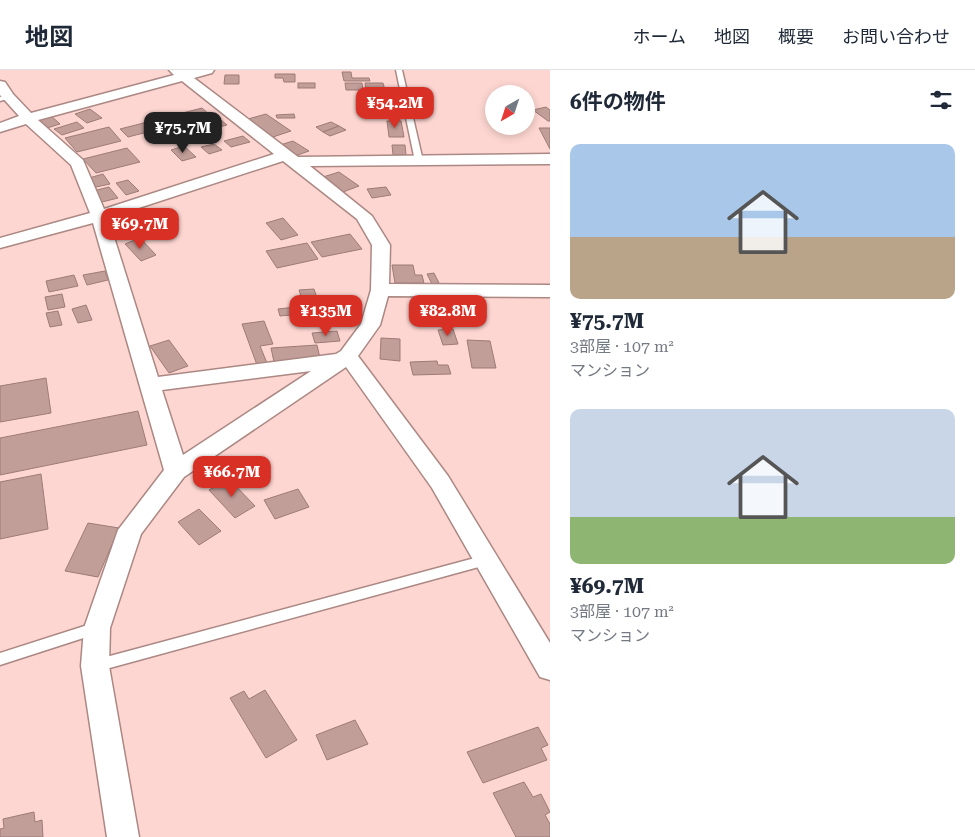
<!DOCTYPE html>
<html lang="ja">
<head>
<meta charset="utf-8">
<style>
  body { margin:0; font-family:"Roboto Serif","Noto Sans JP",serif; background:#f6f6f7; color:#1f2937; height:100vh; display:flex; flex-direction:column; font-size:19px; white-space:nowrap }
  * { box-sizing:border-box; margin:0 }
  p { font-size:16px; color:#747a83 }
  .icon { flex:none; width:28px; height:28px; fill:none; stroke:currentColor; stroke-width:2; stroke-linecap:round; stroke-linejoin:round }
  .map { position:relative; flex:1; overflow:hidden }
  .side { display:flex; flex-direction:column; background:#fff; width:425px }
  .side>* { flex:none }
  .needle { width:32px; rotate:219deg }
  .tools { position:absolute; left:485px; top:15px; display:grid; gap:10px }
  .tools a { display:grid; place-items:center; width:50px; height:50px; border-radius:50%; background:#fff; box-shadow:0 2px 8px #0003; font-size:25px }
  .price { position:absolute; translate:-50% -42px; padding:0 11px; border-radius:10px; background:#d93025; color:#fff; font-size:16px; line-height:32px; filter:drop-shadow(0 1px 2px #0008) }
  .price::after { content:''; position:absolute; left:50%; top:30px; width:15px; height:11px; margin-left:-8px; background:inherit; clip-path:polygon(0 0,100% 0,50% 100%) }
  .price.current { background:#222; color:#fff }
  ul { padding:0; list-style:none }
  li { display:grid; align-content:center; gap:10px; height:265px; padding:0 20px }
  li span { display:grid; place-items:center; height:155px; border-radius:10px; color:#555 }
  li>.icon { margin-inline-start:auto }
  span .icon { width:90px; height:90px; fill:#fffc; stroke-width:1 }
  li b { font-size:21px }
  h2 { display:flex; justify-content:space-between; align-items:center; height:60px; padding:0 20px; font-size:21px }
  header { display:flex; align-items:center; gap:30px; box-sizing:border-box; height:70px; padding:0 25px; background:#fff; border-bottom:1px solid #e0e1e3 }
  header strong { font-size:24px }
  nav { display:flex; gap:28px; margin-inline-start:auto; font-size:18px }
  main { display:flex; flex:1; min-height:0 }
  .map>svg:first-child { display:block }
  .building { fill:#c29e99; stroke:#9e7b77 }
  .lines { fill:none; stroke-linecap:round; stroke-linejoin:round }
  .service-casing { stroke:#ab8883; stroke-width:3 }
  .minor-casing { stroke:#ab8883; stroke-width:3 }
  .service { fill:#fff; fill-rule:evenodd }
  .minor { fill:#fff; fill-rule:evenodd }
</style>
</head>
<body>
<header>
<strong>地図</strong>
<nav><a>ホーム</a><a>地図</a><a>概要</a><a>お問い合わせ</a></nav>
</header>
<main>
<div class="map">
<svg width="550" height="767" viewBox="0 0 550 767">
  <rect width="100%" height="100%" fill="#fdd6d1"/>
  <g class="building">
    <polygon points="342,2 351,2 352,8 369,8 370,11 344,11"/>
    <polygon points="275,4 295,4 295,12 284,12 283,8 275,8"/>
    <polygon points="225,5 239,5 239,14 224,14"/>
    <rect x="298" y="13" width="17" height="5"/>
    <polygon points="345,13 362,13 363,20 346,20"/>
    <polygon points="365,13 383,13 385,20 366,20"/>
    <polygon points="373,23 376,30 361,31 358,24"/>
    <polygon points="365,32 382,32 386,41 368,41"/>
    <polygon points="546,37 550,40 550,51 548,51 533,40"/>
    <polygon points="202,38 211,46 128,67 120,59"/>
    <polygon points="90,39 102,48 87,53 75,44"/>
    <polygon points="49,44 60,54 47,58 35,48"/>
    <polygon points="266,44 291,61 273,67 248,49"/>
    <polygon points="294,44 295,48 277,48 276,45"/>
    <polygon points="221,50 227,55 207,60 201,55"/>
    <polygon points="387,51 401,51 404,67 389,67"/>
    <polygon points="77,52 84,58 62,65 54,59"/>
    <polygon points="331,52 339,56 323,62 316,57"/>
    <polygon points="339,56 346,60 330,66 323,62"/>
    <polygon points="109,57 121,71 77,82 65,68"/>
    <polygon points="539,58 550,58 550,79"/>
    <polygon points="243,66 250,72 231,77 224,71"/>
    <polygon points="293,71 309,81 295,86 280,75"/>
    <polygon points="214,74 222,80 209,84 201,77"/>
    <polygon points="392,75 405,75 406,85 393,85"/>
    <polygon points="184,76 196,87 182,91 171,80"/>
    <polygon points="127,78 140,92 96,103 83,89"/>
    <polygon points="339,102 359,116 343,122 323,107"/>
    <polygon points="103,104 110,114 96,117 89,108"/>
    <polygon points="128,110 139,121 126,125 116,113"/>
    <polygon points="109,117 118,128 102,132 93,121"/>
    <polygon points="386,117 391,125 372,128 367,119"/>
    <polygon points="283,148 298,165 281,170 266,153"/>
    <polygon points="350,164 362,179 322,187 311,172"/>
    <polygon points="140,168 156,185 141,191 125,174"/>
    <polygon points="307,173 318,189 277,198 266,181"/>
    <polygon points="392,195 413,195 415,205 422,205 424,213 395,213"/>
    <polygon points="105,201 108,210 87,215 83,205"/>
    <polygon points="434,203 439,213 432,214 427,204"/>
    <polygon points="74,205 78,216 49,222 46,211"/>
    <polygon points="314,219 322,242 280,246 278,239 304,236 299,220"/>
    <polygon points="62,224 65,237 48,240 45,227"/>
    <polygon points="86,235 92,250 78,253 72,239"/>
    <polygon points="58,241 62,255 50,257 46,243"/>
    <polygon points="264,251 273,274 260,276 267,293 257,295 242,254"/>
    <polygon points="453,259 458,274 443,275 438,260"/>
    <polygon points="337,261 340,271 315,273 312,263"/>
    <polygon points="381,268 400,269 400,291 380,289"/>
    <polygon points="169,270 188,296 169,303 150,276"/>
    <polygon points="467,270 490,271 496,298 472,298"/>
    <polygon points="317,275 320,288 274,292 271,278"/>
    <polygon points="437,291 438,295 448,295 451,304 413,305 410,292"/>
    <polygon points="46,308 51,343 0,352 0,316"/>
    <polygon points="138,341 147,375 0,405 0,368"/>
    <polygon points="41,404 48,459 0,469 0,412"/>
    <polygon points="229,409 255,436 235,448 209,420"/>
    <polygon points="298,419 309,437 275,449 264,430"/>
    <polygon points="199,439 221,461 199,475 178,452"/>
    <polygon points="88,453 119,458 98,507 65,501"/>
    <polygon points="265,620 297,670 266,688 230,628 244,621 249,629"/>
    <polygon points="355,650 368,674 327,690 316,665"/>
    <polygon points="538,657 548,675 541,678 547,690 483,713 467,682"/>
    <polygon points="524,712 533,727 541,724 550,742 545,745 550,754 550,767 516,767 493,723"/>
    <polygon points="34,742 35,752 42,750 43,767 0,767 0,759 4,758 3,749"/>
  </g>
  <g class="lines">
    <defs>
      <g id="service">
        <polygon points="396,0 402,0 423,91 422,93 415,91"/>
        <polygon points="8,25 11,27 10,28 0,31 0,27"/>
        <polygon points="486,485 490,486 492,490 490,494 486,495 95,602 90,600 88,596 90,592 95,590"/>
        <polygon points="97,552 102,554 104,558 102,562 0,595 0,583"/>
      </g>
      <path id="minor" d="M 169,0 L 214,0 L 212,3 L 194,8 L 298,87 L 550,84 L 550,94 L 310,96 L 372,146 L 390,175 L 389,214 L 550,215 L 550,227 L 388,226 L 380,255 L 358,286 L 448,406 L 550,573 L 550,610 L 540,607 L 432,418 L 346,297 L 184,407 L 141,464 L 110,558 L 109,596 L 139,767 L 107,767 L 81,596 L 84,558 L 118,460 L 164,400 L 93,153 L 0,178 L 0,168 L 90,143 L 71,95 L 26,54 L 0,62 L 0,53 L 19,46 L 0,25 L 0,11 L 5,12 L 13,24 L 31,43 L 174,5 ZM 182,11 L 274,84 L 104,139 L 83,90 L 38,50 ZM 283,91 L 357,149 L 372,175 L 371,220 L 361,254 L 341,281 L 336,284 L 158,307 L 108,148 ZM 311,301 L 183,385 L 162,320 Z"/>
    </defs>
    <use href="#service" class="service-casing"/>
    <use href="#minor" class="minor-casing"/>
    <use href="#service" class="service"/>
    <use href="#minor" class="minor"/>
  </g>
</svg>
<div class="tools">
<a><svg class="needle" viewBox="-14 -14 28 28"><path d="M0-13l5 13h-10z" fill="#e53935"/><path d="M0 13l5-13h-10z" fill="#747a83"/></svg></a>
</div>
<b class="price" style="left:395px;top:59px">¥54.2M</b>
<b class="price current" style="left:183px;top:84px">¥75.7M</b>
<b class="price" style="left:140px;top:180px">¥69.7M</b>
<b class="price" style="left:326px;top:267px">¥135M</b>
<b class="price" style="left:448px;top:267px">¥82.8M</b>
<b class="price" style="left:232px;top:428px">¥66.7M</b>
</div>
<section class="side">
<h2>6件の物件<svg class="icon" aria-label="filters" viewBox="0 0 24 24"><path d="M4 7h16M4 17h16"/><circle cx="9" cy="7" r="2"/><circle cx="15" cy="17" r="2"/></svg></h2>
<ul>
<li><span style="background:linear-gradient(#a9c7e8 60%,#b9a48a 0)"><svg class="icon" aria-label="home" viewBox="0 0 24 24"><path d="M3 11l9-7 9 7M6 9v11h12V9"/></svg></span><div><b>¥75.7M</b><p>3部屋 · 107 m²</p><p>マンション</p></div></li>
<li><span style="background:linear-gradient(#c9d6e8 70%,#8fb573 0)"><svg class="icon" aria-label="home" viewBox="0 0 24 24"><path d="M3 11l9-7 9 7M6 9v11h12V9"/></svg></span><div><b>¥69.7M</b><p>3部屋 · 107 m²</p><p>マンション</p></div></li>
</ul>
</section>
</main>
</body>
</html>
